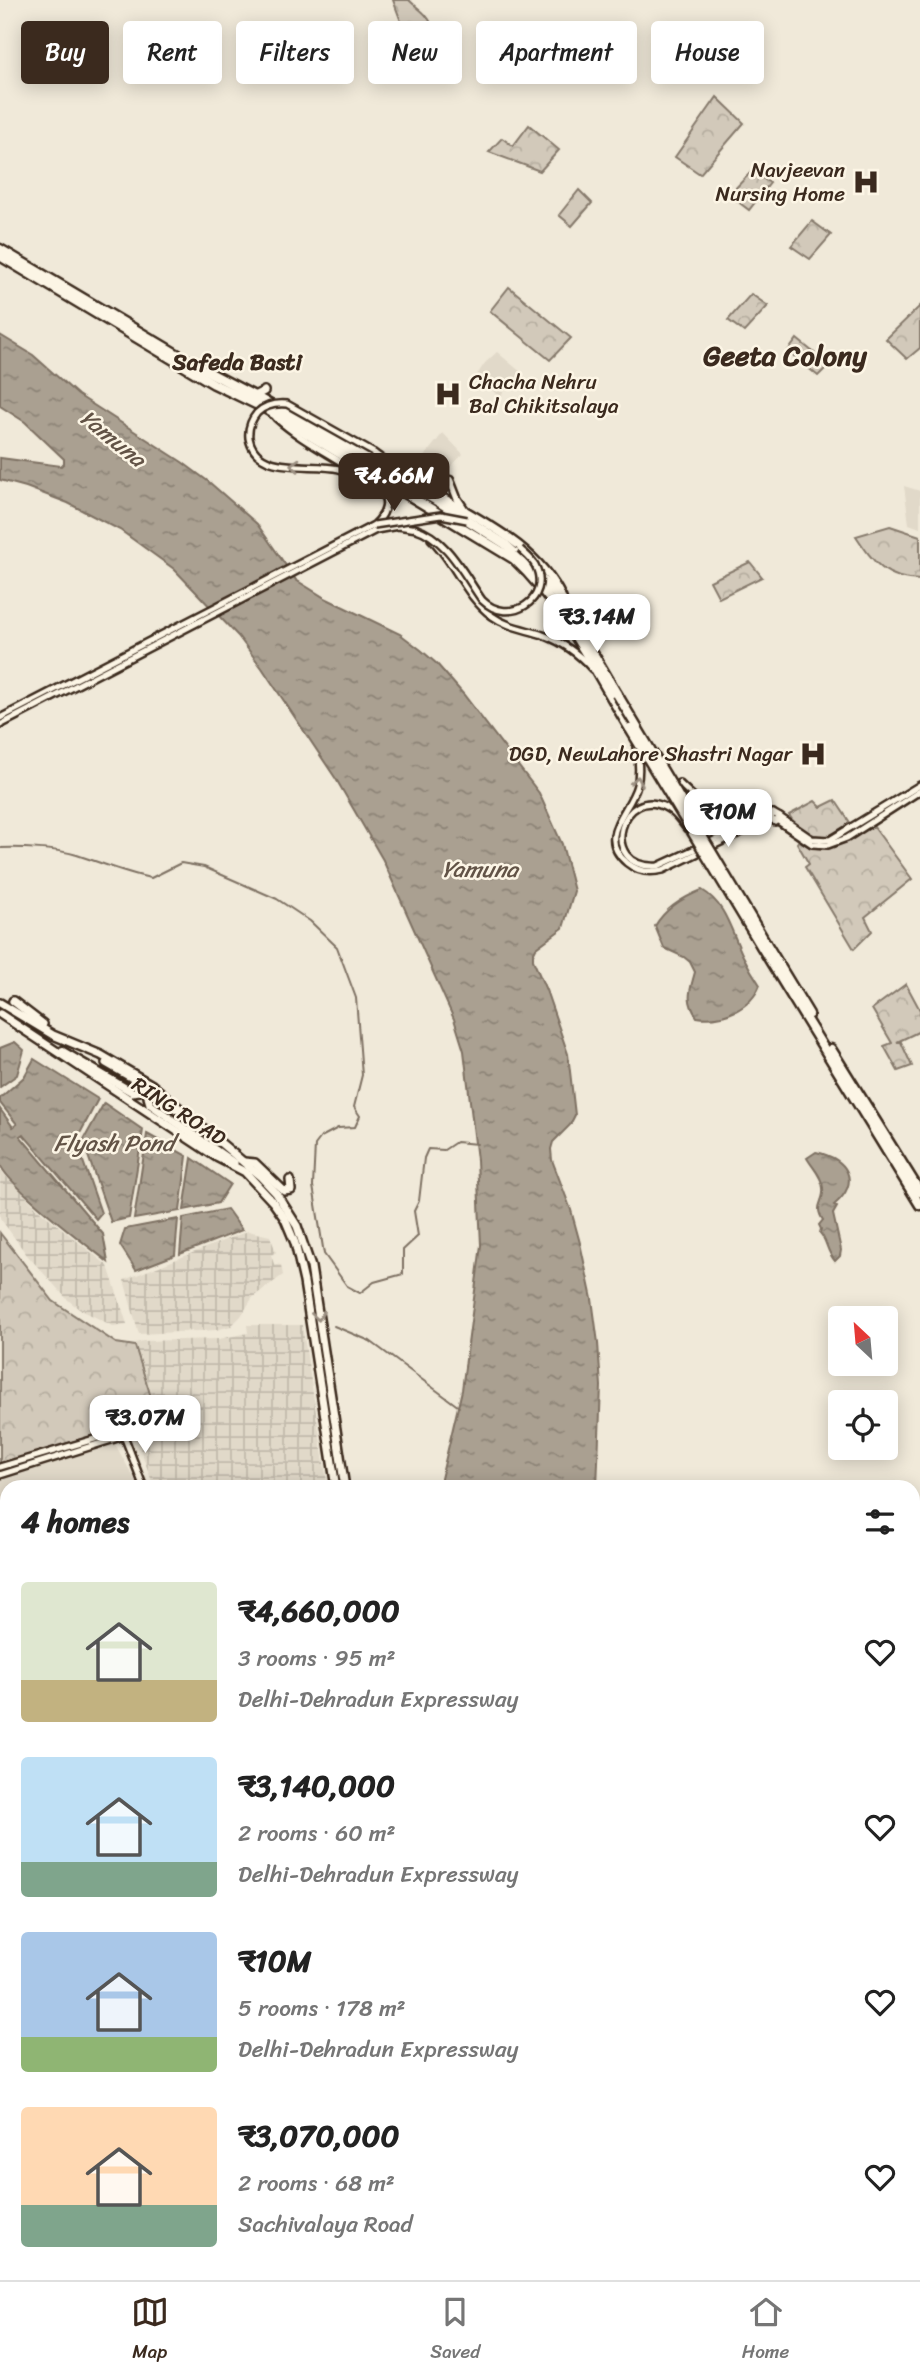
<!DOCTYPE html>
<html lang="en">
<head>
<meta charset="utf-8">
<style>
  body { margin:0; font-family:Sriracha,sans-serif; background:#f6f6f6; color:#222; height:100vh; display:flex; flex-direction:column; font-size:26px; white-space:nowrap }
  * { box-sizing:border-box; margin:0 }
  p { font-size:23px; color:#767676 }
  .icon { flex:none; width:38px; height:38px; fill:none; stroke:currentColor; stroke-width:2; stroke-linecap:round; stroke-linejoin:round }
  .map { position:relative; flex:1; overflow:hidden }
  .panel { position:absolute; left:0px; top:1480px; width:920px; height:800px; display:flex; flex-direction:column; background:#fff; border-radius:21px 21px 0 0; box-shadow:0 4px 18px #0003 }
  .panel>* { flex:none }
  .top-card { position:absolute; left:21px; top:21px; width:878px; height:63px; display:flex; gap:14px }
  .needle { width:46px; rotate:334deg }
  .buttons { position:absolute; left:828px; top:1306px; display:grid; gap:14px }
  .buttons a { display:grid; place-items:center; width:70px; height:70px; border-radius:7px; background:#fff; box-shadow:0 4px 18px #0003; font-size:35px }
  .price { position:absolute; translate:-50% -60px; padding:0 16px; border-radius:14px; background:#fff; color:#222; font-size:23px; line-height:46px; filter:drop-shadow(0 2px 4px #0008) }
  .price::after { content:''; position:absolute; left:50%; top:42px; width:21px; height:16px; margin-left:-10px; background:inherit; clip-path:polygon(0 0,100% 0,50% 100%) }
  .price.selected { background:#3b2a1e; color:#fff }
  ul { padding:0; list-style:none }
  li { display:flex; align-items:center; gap:21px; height:175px; padding:0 21px }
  li span { display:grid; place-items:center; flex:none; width:196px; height:140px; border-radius:7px; color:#555 }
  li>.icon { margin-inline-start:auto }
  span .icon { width:84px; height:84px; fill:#fffc; stroke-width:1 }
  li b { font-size:30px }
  h2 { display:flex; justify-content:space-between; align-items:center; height:84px; padding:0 21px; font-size:30px }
  .pill { padding:0 24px; border-radius:7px; background:#fff; box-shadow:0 4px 18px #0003; font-size:24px; line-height:63px }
  .pill.selected { background:#3b2a1e; color:#fff }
  .menu { display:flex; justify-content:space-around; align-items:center; height:98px; border-top:2px solid #e0e0e0; background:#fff; font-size:19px; color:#767676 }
  .menu a { display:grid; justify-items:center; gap:4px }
  .menu .selected { color:#3b2a1e }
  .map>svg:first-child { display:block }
  .built { fill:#e1d9c9 }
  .industrial { fill:url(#industrial-grid) }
  .grass { fill:url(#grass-dots); stroke:#867a6c; stroke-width:2 }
  .forest { fill:url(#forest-firs); stroke:#867a6c; stroke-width:2 }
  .park { fill:url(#park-crowns); stroke:#867a6c; stroke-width:2 }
  .water { fill:url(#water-ripples); stroke:#7e7163; stroke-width:2 }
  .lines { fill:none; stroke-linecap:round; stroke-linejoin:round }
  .stream { stroke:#7e7163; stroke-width:2 }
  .secondary-casing { stroke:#3b2a1e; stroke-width:10 }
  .primary-casing { stroke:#3b2a1e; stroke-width:11 }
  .trunk-casing { stroke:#3b2a1e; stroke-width:12 }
  .motorway-casing { stroke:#3b2a1e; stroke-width:13 }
  .secondary { stroke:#fcf5e5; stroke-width:5 }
  .primary { stroke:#fcf5e5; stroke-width:6 }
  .trunk { stroke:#fcf5e5; stroke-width:7 }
  .motorway { stroke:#fcf5e5; stroke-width:8 }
  .rail { stroke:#3b2a1e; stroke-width:2 }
  .secondary-bridge-casing { stroke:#3b2a1e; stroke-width:10; stroke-linecap:butt }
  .motorway-bridge-casing { stroke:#3b2a1e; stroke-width:13; stroke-linecap:butt }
  .secondary-bridge { stroke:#fcf5e5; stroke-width:5 }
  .motorway-bridge { stroke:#fcf5e5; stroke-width:8 }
  .oneway { stroke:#9c9082 }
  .labels { text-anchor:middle; stroke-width:5; stroke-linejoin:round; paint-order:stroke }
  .poi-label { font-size:21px; fill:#3b2a1e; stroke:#fcf5e5; text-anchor:end }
  .street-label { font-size:21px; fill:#3b2a1e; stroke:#fcf5e5 }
  .neighbourhood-label { font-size:23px; font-weight:bold; fill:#3b2a1e; stroke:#fcf5e5 }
  .water-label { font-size:23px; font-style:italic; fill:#625346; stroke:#fcf5e5 }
  .district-label { font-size:28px; font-weight:bold; fill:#3b2a1e; stroke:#fcf5e5 }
</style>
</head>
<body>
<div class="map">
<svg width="920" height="2280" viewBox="0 0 920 2280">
  <defs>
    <pattern id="industrial-grid" width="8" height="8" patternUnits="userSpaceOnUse" patternTransform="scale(1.75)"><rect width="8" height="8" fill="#e1d9c9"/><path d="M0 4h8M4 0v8" fill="none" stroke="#c2baac"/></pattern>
    <pattern id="grass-dots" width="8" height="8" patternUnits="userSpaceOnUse" patternTransform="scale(1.75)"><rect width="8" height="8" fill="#d2c9ba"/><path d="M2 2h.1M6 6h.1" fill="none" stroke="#b5ad9f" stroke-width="1.8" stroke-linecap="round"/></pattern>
    <pattern id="forest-firs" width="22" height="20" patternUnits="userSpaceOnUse" patternTransform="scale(1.75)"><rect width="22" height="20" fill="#d2c9ba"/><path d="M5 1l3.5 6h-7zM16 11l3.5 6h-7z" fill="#b5ad9f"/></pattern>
    <pattern id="park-crowns" width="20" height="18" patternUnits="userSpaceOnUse" patternTransform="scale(1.75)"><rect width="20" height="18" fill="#d2c9ba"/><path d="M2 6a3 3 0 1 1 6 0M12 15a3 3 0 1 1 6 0" fill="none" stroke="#b5ad9f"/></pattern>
    <pattern id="water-ripples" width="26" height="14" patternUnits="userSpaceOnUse" patternTransform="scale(1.75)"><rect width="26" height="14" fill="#aaa091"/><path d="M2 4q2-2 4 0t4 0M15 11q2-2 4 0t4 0" fill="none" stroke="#8c8376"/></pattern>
  </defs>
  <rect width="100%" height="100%" fill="#f0e9d9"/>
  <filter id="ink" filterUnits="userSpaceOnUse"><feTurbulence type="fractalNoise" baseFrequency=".0143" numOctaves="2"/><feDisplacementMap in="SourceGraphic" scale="14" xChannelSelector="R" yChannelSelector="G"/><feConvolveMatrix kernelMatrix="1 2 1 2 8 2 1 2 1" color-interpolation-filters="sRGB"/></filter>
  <g filter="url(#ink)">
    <g class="built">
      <polygon points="497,352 523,374 512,381 513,384 505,389 500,399 490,387 475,378 485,363"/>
      <polygon points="443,433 463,454 446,472 422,459"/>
      <polygon points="904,486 920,491 920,528 909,524"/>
      <polygon points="115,1444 139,1487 7,1488 7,1664 0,1667 0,1480"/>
      <polygon points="7,1892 7,2058 0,2062 0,1952"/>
    </g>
    <g class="industrial">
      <polygon points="0,1170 39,1210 108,1266 127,1324 113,1326 79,1309 67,1299 27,1255 0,1218"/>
      <polygon points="248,1231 270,1236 276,1252 271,1255 274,1264 281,1265 283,1275 253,1297 241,1316 231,1326 216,1330 139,1334 124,1280"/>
      <polygon points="247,1325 302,1325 328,1487 154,1487 132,1426 159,1416 135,1343 143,1341 219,1339 248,1333"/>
      <polygon points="266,2273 494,2273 499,2280 272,2280"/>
    </g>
    <polygon class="grass" points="656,2273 744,2273 744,2280 660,2280"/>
    <polygon class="forest" points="920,2109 920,2280 793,2280 792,2273 914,2273 914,2114"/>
    <g class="park">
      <path d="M 393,0 L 409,0 C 418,9 427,13 432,25 L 405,32 Z"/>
      <polygon points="717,97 744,123 700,174 675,157"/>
      <polygon points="529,125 559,150 540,171 489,152 502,138 513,146"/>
      <polygon points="752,171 770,183 749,210 729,195"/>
      <polygon points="579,190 592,203 572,226 559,215"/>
      <polygon points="812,221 831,235 810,259 791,246"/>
      <polygon points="509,287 571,338 550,360 490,311"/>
      <polygon points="751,294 768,306 744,332 728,320"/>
      <polygon points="920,306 920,348 907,359 886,339"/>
      <polygon points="797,339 829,365 818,376 788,351"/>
      <path d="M 890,526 L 920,536 L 920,580 C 885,579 874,563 856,536 Z"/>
      <polygon points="750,562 762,577 719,598 710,581"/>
      <path d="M 835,800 L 849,821 L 848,825 C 842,829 834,835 827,836 C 812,838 796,827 789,815 L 815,801 L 821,807 Z"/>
      <path d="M 871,823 L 912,879 L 865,917 L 872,931 L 854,949 L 805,867 L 809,864 L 797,843 L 799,840 C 824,861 851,839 871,823 Z"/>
      <polygon points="906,984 920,1010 920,1031 897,1042 901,1042 912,1066 898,1071 884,1046 892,1043 872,1009"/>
      <polygon points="0,1233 53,1301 116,1343 135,1346 157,1416 0,1464"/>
    </g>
    <g class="water">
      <polygon points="0,335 33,355 78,395 182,462 209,482 257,524 296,580 325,598 400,634 421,650 437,664 464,695 539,793 562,844 574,891 563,928 536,948 533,954 533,960 546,990 568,1054 575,1115 570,1125 553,1142 551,1149 552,1160 571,1210 580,1243 592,1299 598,1343 601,1386 597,1487 439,1487 462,1390 481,1245 477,1160 464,1051 454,1019 383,860 361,822 336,779 262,668 238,636 174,569 120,530 68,503 26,487 0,480 0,458 61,466 64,463 64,459 25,422 0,406"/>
      <path d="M 702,890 C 726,904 731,931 743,956 C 748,966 754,976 760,985 C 751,1009 722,1021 697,1017 C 685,999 690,991 695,972 L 690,962 L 684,957 L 664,948 L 655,926 C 665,909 684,897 702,890 Z"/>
      <polygon points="15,1042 24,1050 17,1075 0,1087 0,1048"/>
      <path d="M 34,1059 L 98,1099 L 76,1141 L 101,1213 L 96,1219 L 23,1134 L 20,1136 L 103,1234 L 108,1262 C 87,1245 6,1184 0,1164 C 0,1148 0,1126 0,1109 L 13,1127 L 17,1124 L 0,1103 L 0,1098 L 24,1077 Z"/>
      <polygon points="104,1103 143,1130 129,1218 111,1222 83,1141"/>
      <polygon points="147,1134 187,1156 180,1211 134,1219"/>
      <path d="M 816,1152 C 847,1159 862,1181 834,1205 L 837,1207 L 833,1214 L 841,1250 L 840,1256 L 835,1261 C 826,1251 827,1240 820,1233 L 821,1229 L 819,1225 L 823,1220 C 813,1205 825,1202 823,1188 C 822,1176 812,1167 807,1158 Z"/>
      <polygon points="192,1158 230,1184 218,1203 184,1210"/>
      <polygon points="227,1209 242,1230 180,1254 183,1218"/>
      <polygon points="178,1219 175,1255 136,1270 120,1245 125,1229"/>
      <polygon points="520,2273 656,2273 660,2280 525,2280"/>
    </g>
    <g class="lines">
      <g class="stream">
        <path d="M 0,848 C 20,847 59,849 77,855 C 102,863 125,873 151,878 L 181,863 L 204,867 L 277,899 L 310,921 L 337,947 L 356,998 L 362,1075 L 354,1107 L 360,1116 L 355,1127 L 338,1128 L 321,1137 L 315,1145 L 313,1186 L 324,1254 L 347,1286 L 360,1293 L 374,1282 L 403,1274 L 403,1250 L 418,1236 L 414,1211 L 419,1201 L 424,1158 L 428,1149 L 444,1150 L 456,1142 L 477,1144"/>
        <polyline points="334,1326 370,1341 459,1407"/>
        <polyline points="0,2262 7,2262"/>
        <polyline points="60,2273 81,2280"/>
      </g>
      <defs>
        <g id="secondary">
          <polyline points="374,453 389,464"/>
          <path d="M 431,539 C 454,561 465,596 492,616 C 507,627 525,629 543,635 C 562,642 579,654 592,669"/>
          <path d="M 0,718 L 374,525 C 384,516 390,504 382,491 C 374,479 358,472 346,465 C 322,450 297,437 276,418"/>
          <polyline points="0,725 376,530 398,526 417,529"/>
          <path d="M 636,747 C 639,760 640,772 637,785 C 630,812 595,836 627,863 C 638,872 651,873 663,870 L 771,818 L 773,813 L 780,817 L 775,822 L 771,818"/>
          <polyline points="679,783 717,819 725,820 763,816"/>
          <polyline points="780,817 812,839 830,840 920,785"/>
          <polyline points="778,821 812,844 828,845 847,838 920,791"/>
          <path d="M 687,829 C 681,822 676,813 668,809 C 622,780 595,870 658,866 L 773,813"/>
          <polyline points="123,1433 144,1488"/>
          <polyline points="0,1467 135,1427"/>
          <polyline points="0,1475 124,1436 141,1426"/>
          <polyline points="0,1848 7,1862"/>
          <polyline points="0,2138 7,2134"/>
          <polyline points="0,2144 7,2140"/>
        </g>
        <g id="primary">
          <polyline points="426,482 442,484 450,480 457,498 465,510"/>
          <polyline points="914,1680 920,1677"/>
          <polyline points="914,1689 920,1686"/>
        </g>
        <g id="trunk">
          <polyline points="254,396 264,391"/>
          <path d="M 276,409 C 299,409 346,444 368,456 C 391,468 414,478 437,490 L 438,495 C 485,523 538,547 562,598"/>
          <polyline points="13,1001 43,1024"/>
          <polyline points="0,1003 53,1035 101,1055 152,1085 261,1177 276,1193 297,1226 311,1267 345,1488"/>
          <polyline points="0,1014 218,1158 245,1172 273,1202 285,1219 295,1243 304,1282 336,1488"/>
          <polyline points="62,1051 132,1092 140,1091 141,1087 139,1082 106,1063"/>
          <polyline points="176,1109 157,1094 151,1094 148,1097 150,1104 234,1163"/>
          <polyline points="244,1162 255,1163 284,1191 291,1190 290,1180"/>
          <polyline points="0,1685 7,1682"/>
          <polyline points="0,1693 7,1690"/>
          <polyline points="0,1701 7,1697"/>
          <polyline points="0,1800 7,1816"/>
          <polyline points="0,1818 7,1836"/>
          <polyline points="243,2273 249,2280"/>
          <polyline points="251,2273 257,2280"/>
        </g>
        <g id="motorway">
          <polyline points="0,249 197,366 260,399 442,504 505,544 529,566 563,602 617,694"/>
          <path d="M 0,256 L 214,384 L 266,409 L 514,559 C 564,606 595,671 630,729"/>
          <polyline points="766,943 809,1014"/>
          <polyline points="761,946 920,1205"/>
          <polyline points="831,1049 920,1192"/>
        </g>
      </defs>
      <use href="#secondary" class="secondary-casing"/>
      <use href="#primary" class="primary-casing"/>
      <use href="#trunk" class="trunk-casing"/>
      <use href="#motorway" class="motorway-casing"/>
      <use href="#secondary" class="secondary"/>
      <use href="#primary" class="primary"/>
      <use href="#trunk" class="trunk"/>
      <use href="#motorway" class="motorway"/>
      <g class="rail">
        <polyline points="914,2106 920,2101"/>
        <polyline points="660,2280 670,2273"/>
      </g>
      <defs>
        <g id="secondary-bridge">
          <path d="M 374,453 L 287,404 C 276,403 265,405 257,413 C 251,420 248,429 249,438 C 256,476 312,462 339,469 C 354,473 368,483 382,491"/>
          <polyline points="374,525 441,515 467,520"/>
          <path d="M 414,528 C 447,538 463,573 482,600 C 509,627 553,599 535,565 C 531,558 525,554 520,549"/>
        </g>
        <g id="motorway-bridge">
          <polyline points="617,694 766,943"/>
          <polyline points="630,729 761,946"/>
        </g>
      </defs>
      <use href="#secondary-bridge" class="secondary-bridge-casing"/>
      <use href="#motorway-bridge" class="motorway-bridge-casing"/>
      <use href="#secondary-bridge" class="secondary-bridge"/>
      <use href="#motorway-bridge" class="motorway-bridge"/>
    </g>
    <defs><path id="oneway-chevron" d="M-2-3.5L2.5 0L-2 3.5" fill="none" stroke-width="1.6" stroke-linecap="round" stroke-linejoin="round" transform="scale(1.75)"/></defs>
    <g class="oneway">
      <use href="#oneway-chevron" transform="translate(295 465) rotate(-176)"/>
      <use href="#oneway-chevron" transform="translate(637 781) rotate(-79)"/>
      <use href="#oneway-chevron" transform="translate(318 1316) rotate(81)"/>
    </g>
  </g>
  <defs>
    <symbol id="hospital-bare" viewBox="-9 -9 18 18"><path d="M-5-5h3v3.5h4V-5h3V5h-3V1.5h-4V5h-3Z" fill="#3b2a1e" stroke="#fcf5e5" stroke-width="2.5" paint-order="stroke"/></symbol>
  </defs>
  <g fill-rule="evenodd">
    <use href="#hospital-bare" x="847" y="163" width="38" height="38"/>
    <use href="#hospital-bare" x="429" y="375" width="38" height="38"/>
    <use href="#hospital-bare" x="794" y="735" width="38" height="38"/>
  </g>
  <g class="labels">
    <g class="poi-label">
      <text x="845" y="177">Navjeevan<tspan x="845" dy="24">Nursing Home</tspan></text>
      <text x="469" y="389" text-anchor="start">Chacha Nehru<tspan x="469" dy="24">Bal Chikitsalaya</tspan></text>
      <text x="792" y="761">DGD, NewLahore Shastri Nagar</text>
    </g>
    <g class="street-label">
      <text transform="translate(179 1111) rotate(33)" y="7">RING ROAD</text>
    </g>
    <g class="neighbourhood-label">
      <text x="237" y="370">Safeda Basti</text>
    </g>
    <g class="water-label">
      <text transform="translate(113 438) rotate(39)" y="8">Yamuna</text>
      <text x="480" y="877">Yamuna</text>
      <text x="114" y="1151">Flyash Pond</text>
    </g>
    <g class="district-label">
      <text x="785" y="365">Geeta Colony</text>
    </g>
  </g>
</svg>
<div class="buttons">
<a><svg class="needle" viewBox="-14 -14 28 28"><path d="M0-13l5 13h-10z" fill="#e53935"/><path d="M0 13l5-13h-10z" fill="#767676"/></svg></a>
<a><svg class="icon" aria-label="locate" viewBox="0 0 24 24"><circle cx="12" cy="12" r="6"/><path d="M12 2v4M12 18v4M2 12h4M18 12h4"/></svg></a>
</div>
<b class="price selected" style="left:394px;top:513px">₹4.66M</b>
<b class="price" style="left:597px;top:654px">₹3.14M</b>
<b class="price" style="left:728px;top:849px">₹10M</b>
<b class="price" style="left:145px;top:1455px">₹3.07M</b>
<div class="top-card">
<a class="pill selected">Buy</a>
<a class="pill">Rent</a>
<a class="pill">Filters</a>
<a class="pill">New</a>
<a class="pill">Apartment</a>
<a class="pill">House</a>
</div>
<section class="panel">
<h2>4 homes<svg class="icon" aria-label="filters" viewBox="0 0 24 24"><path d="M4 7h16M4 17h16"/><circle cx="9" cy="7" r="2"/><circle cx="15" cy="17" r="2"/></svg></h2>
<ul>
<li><span style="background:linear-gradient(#dfe7d0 70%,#c2b280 0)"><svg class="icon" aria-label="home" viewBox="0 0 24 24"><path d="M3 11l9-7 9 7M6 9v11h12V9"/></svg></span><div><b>₹4,660,000</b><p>3 rooms · 95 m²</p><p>Delhi-Dehradun Expressway</p></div><svg class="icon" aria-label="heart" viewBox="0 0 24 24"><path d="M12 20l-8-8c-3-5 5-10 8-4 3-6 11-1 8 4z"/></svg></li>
<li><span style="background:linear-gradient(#bfe0f5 75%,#7fa58c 0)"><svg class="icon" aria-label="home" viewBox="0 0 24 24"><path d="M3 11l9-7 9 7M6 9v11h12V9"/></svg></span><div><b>₹3,140,000</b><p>2 rooms · 60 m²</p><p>Delhi-Dehradun Expressway</p></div><svg class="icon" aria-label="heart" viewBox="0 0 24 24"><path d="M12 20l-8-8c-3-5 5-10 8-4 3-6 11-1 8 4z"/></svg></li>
<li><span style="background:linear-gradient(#a9c7e8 75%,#8fb573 0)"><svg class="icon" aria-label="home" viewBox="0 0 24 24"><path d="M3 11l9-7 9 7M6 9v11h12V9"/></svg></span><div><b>₹10M</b><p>5 rooms · 178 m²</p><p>Delhi-Dehradun Expressway</p></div><svg class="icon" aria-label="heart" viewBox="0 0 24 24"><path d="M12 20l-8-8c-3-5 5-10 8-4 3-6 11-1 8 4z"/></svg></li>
<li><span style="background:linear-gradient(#ffd9b3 70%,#7fa58c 0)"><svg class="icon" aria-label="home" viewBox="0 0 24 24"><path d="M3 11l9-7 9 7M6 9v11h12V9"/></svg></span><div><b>₹3,070,000</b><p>2 rooms · 68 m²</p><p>Sachivalaya Road</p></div><svg class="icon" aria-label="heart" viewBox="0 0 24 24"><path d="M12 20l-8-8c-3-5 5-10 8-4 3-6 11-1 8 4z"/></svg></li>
</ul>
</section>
</div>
<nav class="menu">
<a class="selected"><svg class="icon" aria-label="map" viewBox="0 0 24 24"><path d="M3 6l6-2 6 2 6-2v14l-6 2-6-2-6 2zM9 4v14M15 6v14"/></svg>Map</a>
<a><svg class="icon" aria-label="saved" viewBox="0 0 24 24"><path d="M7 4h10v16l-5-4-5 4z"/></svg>Saved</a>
<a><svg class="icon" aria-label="home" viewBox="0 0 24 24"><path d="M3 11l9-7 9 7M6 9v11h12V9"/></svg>Home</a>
</nav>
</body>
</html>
